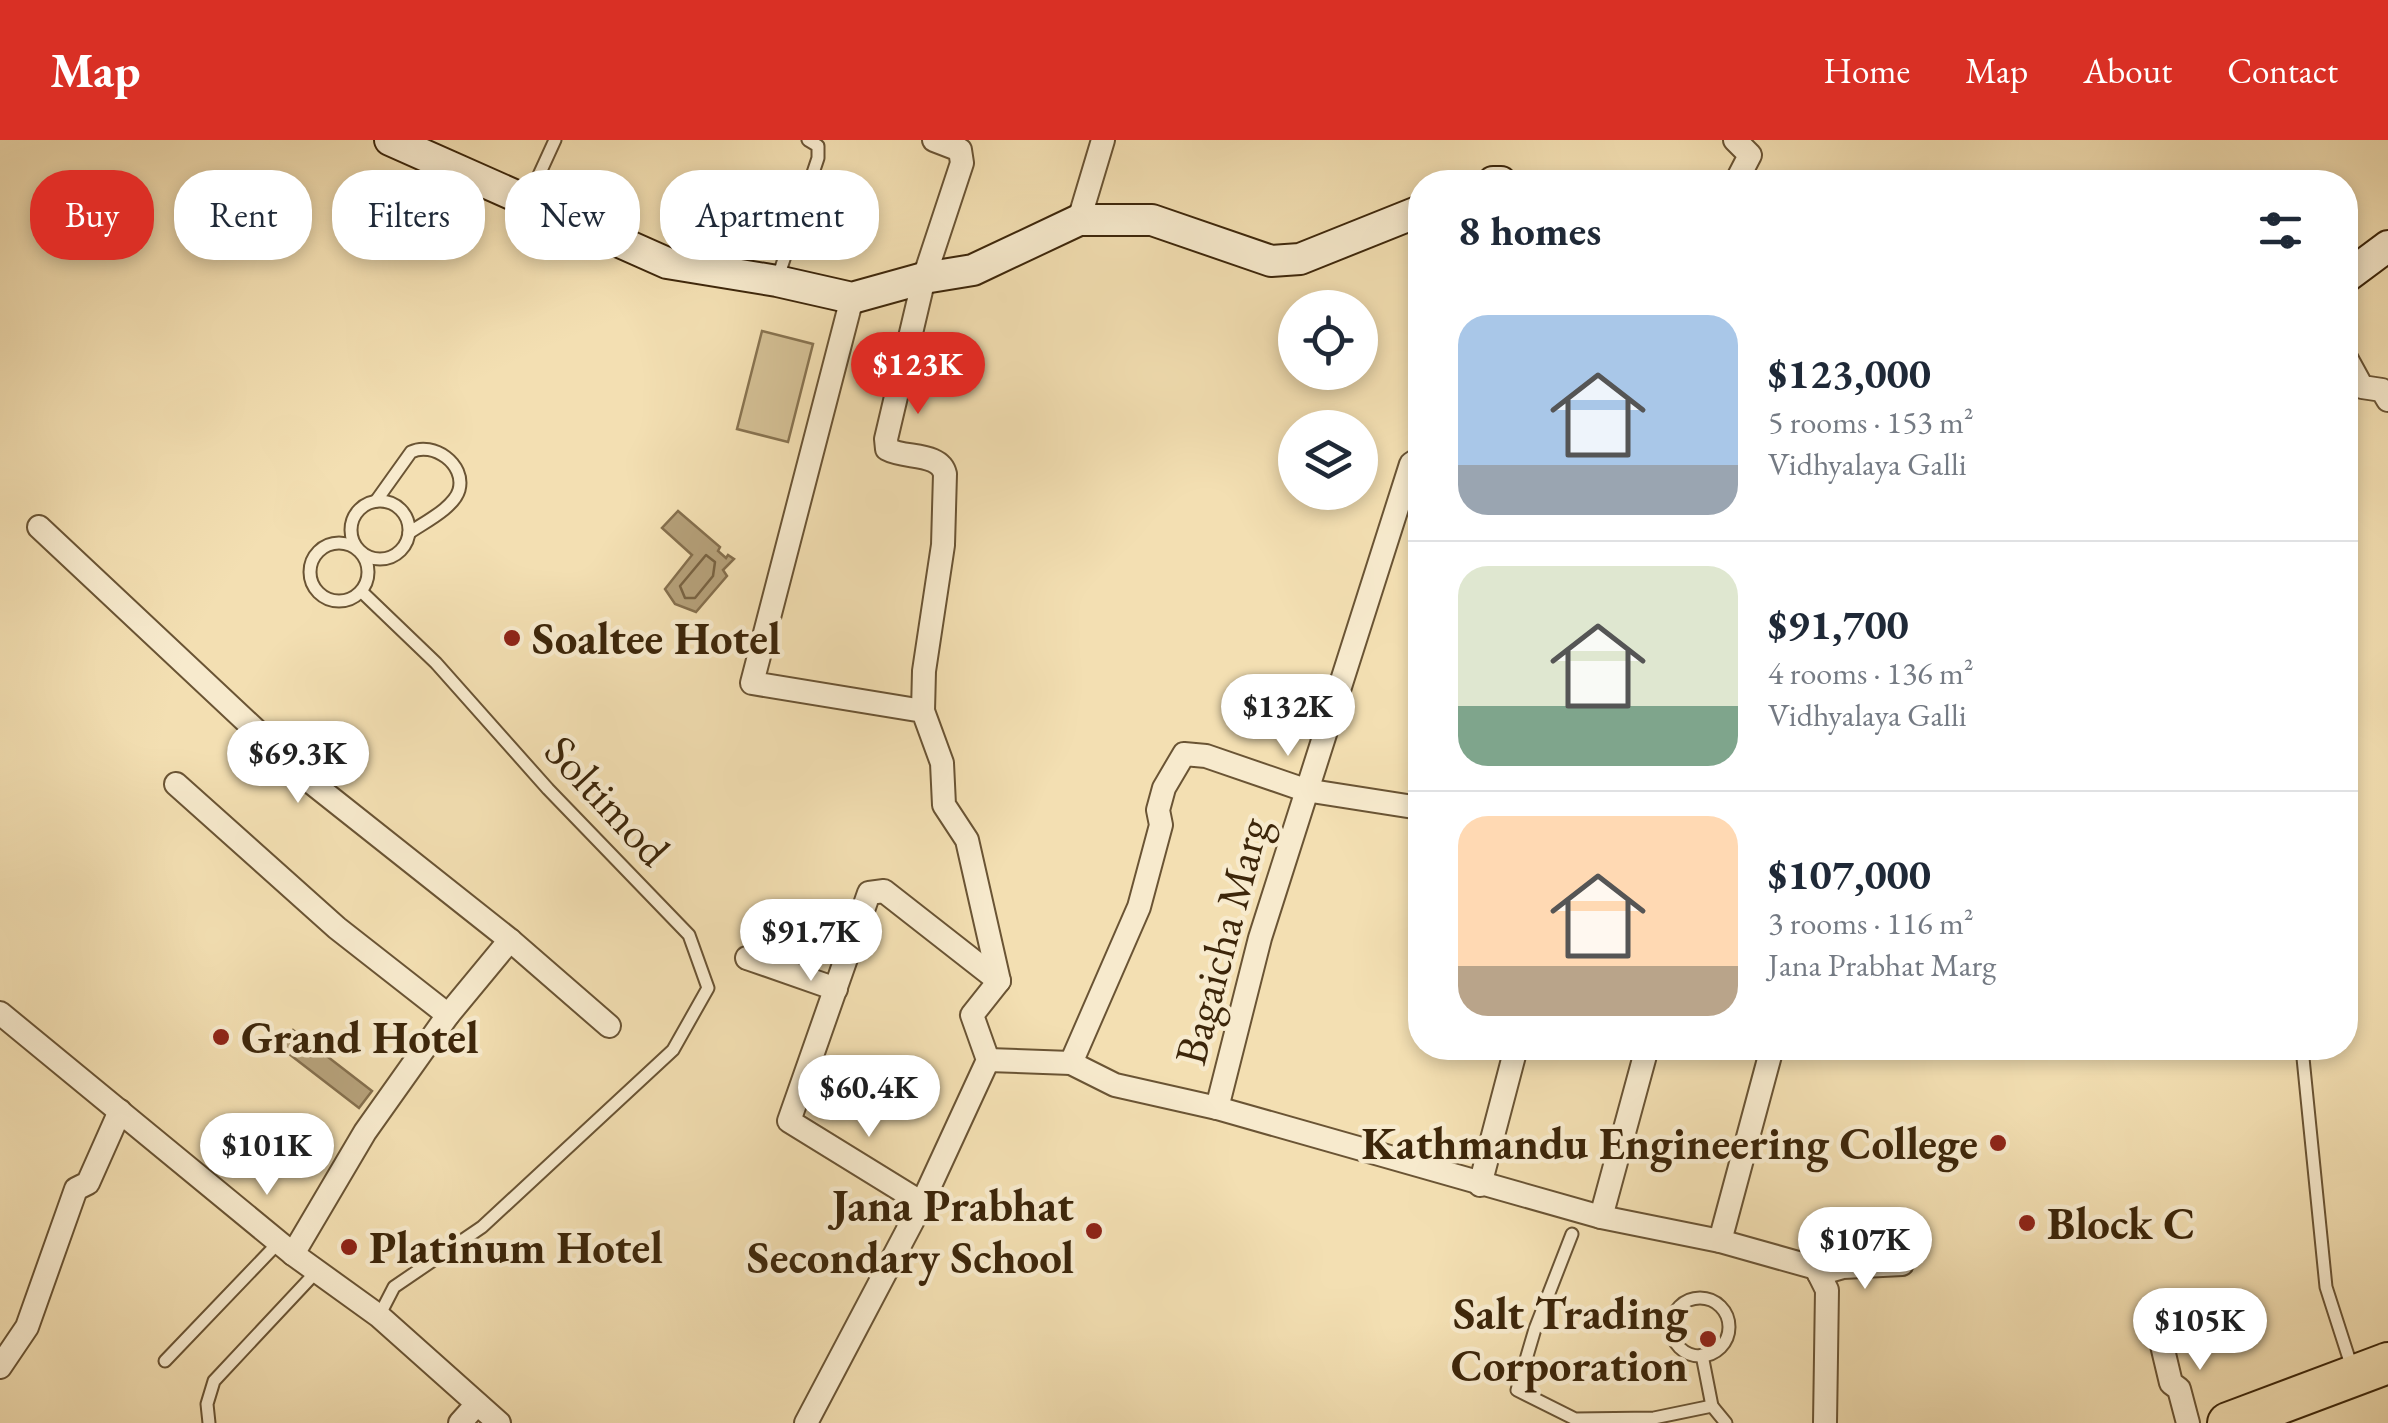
<!DOCTYPE html>
<html lang="en">
<head>
<meta charset="utf-8">
<style>
  body { margin:0; font-family:"EB Garamond",serif; background:#f2f2f3; color:#1f2937; height:100vh; display:flex; flex-direction:column; font-size:38px; white-space:nowrap }
  * { box-sizing:border-box; margin:0 }
  p { font-size:32px; color:#747a83 }
  .icon { flex:none; width:55px; height:55px; fill:none; stroke:currentColor; stroke-width:2; stroke-linecap:round; stroke-linejoin:round }
  .map { position:relative; flex:1; overflow:hidden }
  .sheet { position:absolute; left:1408px; top:30px; width:950px; height:890px; display:flex; flex-direction:column; background:#fff; border-radius:40px; box-shadow:0 5px 15px #0003 }
  .sheet>* { flex:none }
  .hud { position:absolute; left:30px; top:30px; width:950px; height:90px; display:flex; gap:20px }
  .tools { position:absolute; left:1278px; top:150px; display:grid; gap:20px }
  .tools a { display:grid; place-items:center; width:100px; height:100px; border-radius:50%; background:#fff; box-shadow:0 5px 15px #0003; font-size:50px }
  .price { position:absolute; translate:-50% -85px; padding:0 22px; border-radius:35px; background:#fff; color:#222; font-size:32px; line-height:65px; filter:drop-shadow(0 2px 5px #0008) }
  .price::after { content:''; position:absolute; left:50%; top:60px; width:30px; height:22px; margin-left:-15px; background:inherit; clip-path:polygon(0 0,100% 0,50% 100%) }
  .price.selected { background:#d93025; color:#fff }
  ul { padding:0; list-style:none }
  li { display:flex; align-items:center; gap:30px; height:250px; padding:0 50px }
  li+li { border-top:2px solid #e0e1e3 }
  li span { display:grid; place-items:center; flex:none; width:280px; height:200px; border-radius:30px; color:#555 }
  li>.icon { margin-inline-start:auto }
  span .icon { width:120px; height:120px; fill:#fffc; stroke-width:1 }
  li b { font-size:42px }
  h2 { display:flex; justify-content:space-between; align-items:center; height:120px; padding:0 50px; font-size:42px }
  .pill { padding:0 35px; border-radius:40px; background:#fff; box-shadow:0 5px 15px #0003; font-size:35px; line-height:90px }
  .pill.selected { background:#d93025; color:#fff }
  header { display:flex; align-items:center; gap:60px; box-sizing:border-box; height:140px; padding:0 50px; background:#d93025; color:#fff }
  header strong { font-size:48px }
  nav { display:flex; gap:55px; margin-inline-start:auto; font-size:35px }
  .map>svg:first-child { display:block }
  .green { fill:#d4c095; stroke:#887350; stroke-width:2.5 }
  .water { fill:#b5a079; stroke:#856f4d; stroke-width:2.5 }
  .lines { fill:none; stroke-linecap:round; stroke-linejoin:round }
  .shore { stroke:#796342; stroke-width:2.5 }
  .lane-casing { stroke:#6a5434; stroke-width:15 }
  .street-casing { stroke:#6a5434; stroke-width:26 }
  .secondary-casing { stroke:#3d260a; stroke-width:34 }
  .highway-casing { stroke:#3d260a; stroke-width:44 }
  .lane { stroke:#f7eacd; stroke-width:11 }
  .street { stroke:#f7eacd; stroke-width:22 }
  .secondary { stroke:#f7eacd; stroke-width:30 }
  .highway { stroke:#f3dfb2; stroke-width:40 }
  .poi-dot { fill:#8f2418; stroke:#f7eacd; stroke-width:4 }
  .labels { text-anchor:middle; stroke-width:9; stroke-linejoin:round; paint-order:stroke }
  .poi-label { font-size:45px; font-weight:bold; fill:#3d260a; stroke:#f7eacd; text-anchor:start }
  .street-label { font-size:45px; fill:#3d260a; stroke:#f7eacd }
</style>
</head>
<body>
<header>
<strong>Map</strong>
<nav><a>Home</a><a>Map</a><a>About</a><a>Contact</a></nav>
</header>
<div class="map">
<svg width="2388" height="1283" viewBox="0 0 2388 1283">
  <rect width="100%" height="100%" fill="#f3dfb2"/>
  <filter id="stains"><feTurbulence type="fractalNoise" baseFrequency=".002" numOctaves="4"/><feColorMatrix values="0 0 0 0 .2 0 0 0 0 .09 0 0 0 0 .02 0 0 0 .5 -.17"/></filter>
  <radialGradient id="worn" r=".72"><stop offset=".6" stop-color="#630" stop-opacity="0"/><stop offset="1" stop-color="#630" stop-opacity=".3"/></radialGradient>
  <polygon class="green" points="762,191 813,204 788,302 737,289"/>
  <g class="water">
    <polygon points="678,371 720,407 718,411 726,418 728,415 734,419 723,430 727,436 696,472 675,464 665,449 692,415 662,388"/>
    <polygon points="293,890 372,951 359,968 280,907"/>
  </g>
  <g class="lines">
    <polygon class="shore" points="706,415 715,422 713,436 695,458 685,458 680,446"/>
    <defs>
      <g id="lane">
        <polyline points="528,59 555,0"/>
        <polyline points="778,137 818,18 818,6 808,0"/>
        <path d="M 376,361 L 411,312 C 433,301 466,324 459,350 C 454,368 423,383 409,393"/>
        <circle cx="380" cy="390" r="29"/>
        <circle cx="339" cy="432" r="29"/>
        <polyline points="362,452 436,523 548,649 689,795 708,848 673,910 482,1087 394,1147 379,1176"/>
        <polyline points="2302,908 2326,1147 2353,1231"/>
        <polyline points="1572,1094 1535,1189 1517,1250 1575,1279 1654,1278 1712,1266 1726,1283"/>
        <circle cx="1700" cy="1187" r="29"/>
        <polyline points="1702,1215 1712,1266"/>
        <polyline points="165,1221 279,1102"/>
        <polyline points="209,1283 207,1264 214,1241 317,1131"/>
      </g>
      <g id="street">
        <polyline points="1735,0 1750,15 1736,42"/>
        <polyline points="1079,80 1103,0"/>
        <polyline points="2345,216 2362,247 2382,250 2388,260"/>
        <polyline points="39,387 312,643 510,800 609,886"/>
        <path d="M 923,571 L 924,531 L 943,405 L 945,334 C 940,312 905,319 887,309 L 886,299 L 924,138 L 962,23 L 960,10 L 934,0"/>
        <polyline points="176,644 337,788 448,875"/>
        <polyline points="747,818 836,849"/>
        <polyline points="0,873 293,1114 379,1176 499,1283"/>
        <polyline points="988,920 1071,923 1115,945 1217,968 1601,1077 1720,1101 1816,1128 1827,1150 1825,1283"/>
        <polyline points="1071,923 1139,767 1161,685 1158,670 1164,648 1184,614 1206,616 1305,650 1420,668"/>
        <polyline points="1217,968 1260,798 1411,324 1420,318"/>
        <polyline points="1480,1045 1516,908"/>
        <polyline points="922,1063 789,981 869,753 884,751 999,841"/>
        <polyline points="1601,1077 1647,908"/>
        <polyline points="1720,1101 1772,908"/>
        <polyline points="293,1114 365,992 448,875 510,800"/>
        <polyline points="1819,1134 1843,1127 1902,1124"/>
        <polyline points="2160,1197 2171,1243 2179,1249 2188,1283"/>
        <polyline points="0,1227 27,1187 76,1049 88,1043 120,971"/>
        <polyline points="460,1283 477,1264"/>
        <polyline points="806,1283 922,1063 988,920 972,875 999,841 967,700 944,665 942,623 923,571 752,543 852,158"/>
      </g>
      <g id="secondary">
        <polyline points="390,0 667,123 777,141 852,158 924,138 973,130 1079,80 1152,80 1271,121 1300,119 1420,71"/>
        <polyline points="1493,42 1501,42"/>
        <polyline points="2345,138 2388,106"/>
      </g>
      <polyline id="highway" points="2228,1283 2388,1223"/>
    </defs>
    <use href="#lane" class="lane-casing"/>
    <use href="#street" class="street-casing"/>
    <use href="#secondary" class="secondary-casing"/>
    <use href="#highway" class="highway-casing"/>
    <use href="#lane" class="lane"/>
    <use href="#street" class="street"/>
    <use href="#secondary" class="secondary"/>
    <use href="#highway" class="highway"/>
  </g>
  <g class="poi-dot">
    <circle cx="512" cy="498" r="10"/>
    <circle cx="221" cy="897" r="10"/>
    <circle cx="1998" cy="1003" r="10"/>
    <circle cx="2027" cy="1083" r="10"/>
    <circle cx="1094" cy="1091" r="10"/>
    <circle cx="349" cy="1107" r="10"/>
    <circle cx="1708" cy="1199" r="10"/>
  </g>
  <g class="labels">
    <g class="poi-label">
      <text x="532" y="514">Soaltee Hotel</text>
      <text x="241" y="913">Grand Hotel</text>
      <text x="1978" y="1019" text-anchor="end">Kathmandu Engineering College</text>
      <text x="1074" y="1081" text-anchor="end">Jana Prabhat<tspan x="1074" dy="52">Secondary School</tspan></text>
      <text x="2047" y="1099">Block C</text>
      <text x="369" y="1123">Platinum Hotel</text>
      <text x="1688" y="1189" text-anchor="end">Salt Trading<tspan x="1688" dy="52">Corporation</tspan></text>
    </g>
    <g class="street-label">
      <text transform="translate(608 660) rotate(47)" y="16">Soltimod</text>
      <text transform="translate(1221 801) rotate(-75)" y="16">Bagaicha Marg</text>
    </g>
  </g>
  <rect width="100%" height="100%" filter="url(#stains)"/>
  <rect width="100%" height="100%" fill="url(#worn)"/>
</svg>
<div class="tools">
<a><svg class="icon" aria-label="locate" viewBox="0 0 24 24"><circle cx="12" cy="12" r="6"/><path d="M12 2v4M12 18v4M2 12h4M18 12h4"/></svg></a>
<a><svg class="icon" aria-label="layers" viewBox="0 0 24 24"><path d="M12 4l9 5-9 5-9-5zM3 14l9 5 9-5"/></svg></a>
</div>
<b class="price selected" style="left:918px;top:277px">$123K</b>
<b class="price" style="left:1288px;top:619px">$132K</b>
<b class="price" style="left:298px;top:666px">$69.3K</b>
<b class="price" style="left:811px;top:844px">$91.7K</b>
<b class="price" style="left:869px;top:1000px">$60.4K</b>
<b class="price" style="left:267px;top:1058px">$101K</b>
<b class="price" style="left:1865px;top:1152px">$107K</b>
<b class="price" style="left:2200px;top:1233px">$105K</b>
<div class="hud">
<a class="pill selected">Buy</a>
<a class="pill">Rent</a>
<a class="pill">Filters</a>
<a class="pill">New</a>
<a class="pill">Apartment</a>
</div>
<section class="sheet">
<h2>8 homes<svg class="icon" aria-label="filters" viewBox="0 0 24 24"><path d="M4 7h16M4 17h16"/><circle cx="9" cy="7" r="2"/><circle cx="15" cy="17" r="2"/></svg></h2>
<ul>
<li><span style="background:linear-gradient(#a9c7e8 75%,#9aa5b1 0)"><svg class="icon" aria-label="home" viewBox="0 0 24 24"><path d="M3 11l9-7 9 7M6 9v11h12V9"/></svg></span><div><b>$123,000</b><p>5 rooms · 153 m²</p><p>Vidhyalaya Galli</p></div></li>
<li><span style="background:linear-gradient(#dfe7d0 70%,#7fa58c 0)"><svg class="icon" aria-label="home" viewBox="0 0 24 24"><path d="M3 11l9-7 9 7M6 9v11h12V9"/></svg></span><div><b>$91,700</b><p>4 rooms · 136 m²</p><p>Vidhyalaya Galli</p></div></li>
<li><span style="background:linear-gradient(#ffd9b3 75%,#b9a48a 0)"><svg class="icon" aria-label="home" viewBox="0 0 24 24"><path d="M3 11l9-7 9 7M6 9v11h12V9"/></svg></span><div><b>$107,000</b><p>3 rooms · 116 m²</p><p>Jana Prabhat Marg</p></div></li>
</ul>
</section>
</div>
</body>
</html>
